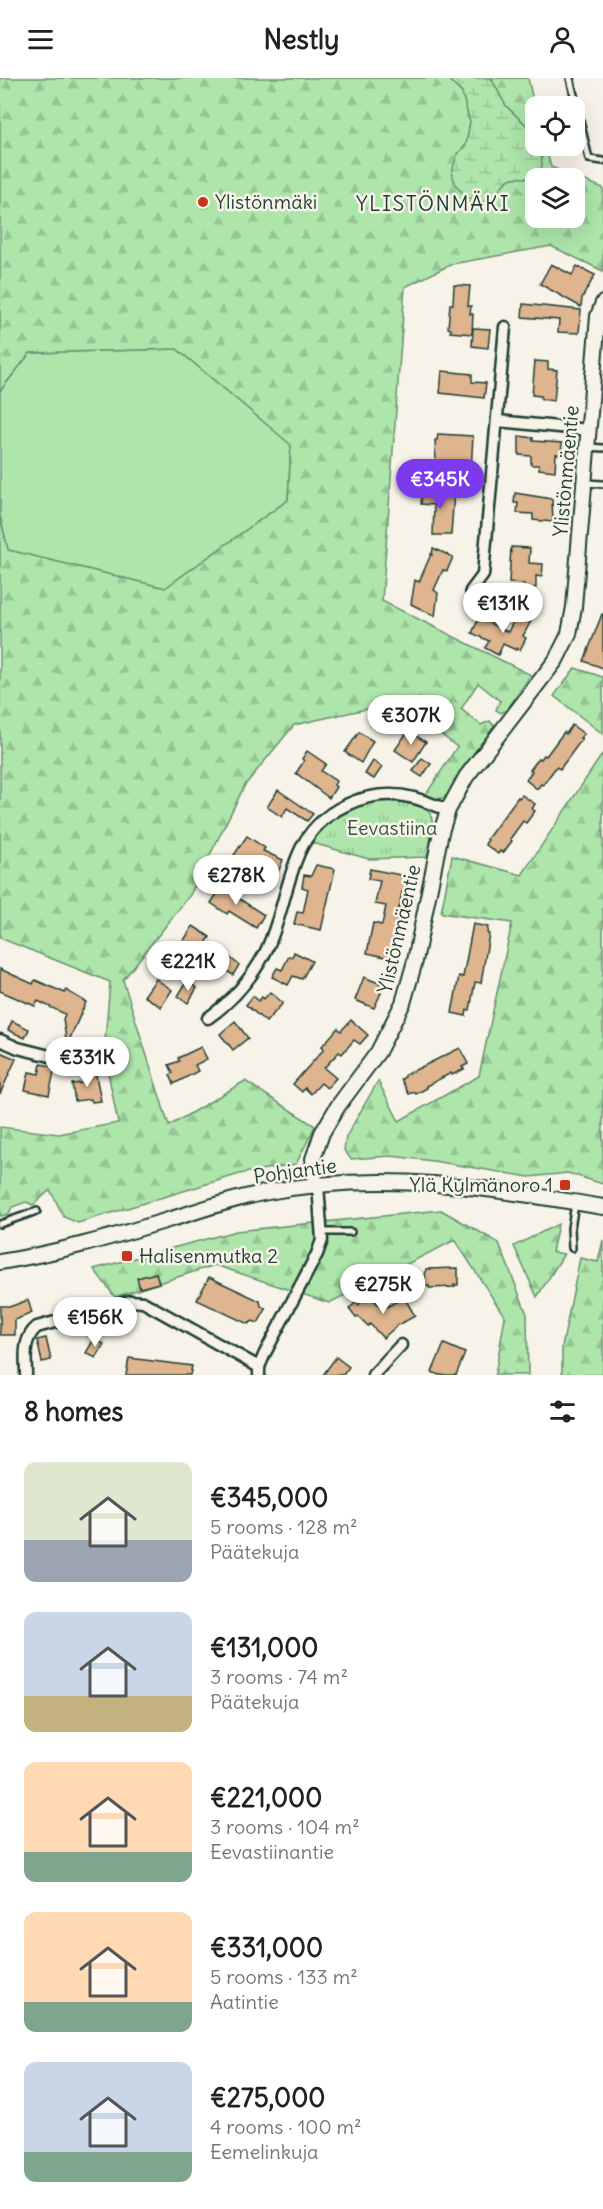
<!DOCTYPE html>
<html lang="en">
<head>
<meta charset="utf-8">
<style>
  body { margin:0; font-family:Delius,sans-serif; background:#f6f6f6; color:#202124; height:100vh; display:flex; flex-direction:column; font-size:22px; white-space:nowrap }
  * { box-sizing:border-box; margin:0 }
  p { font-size:20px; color:#757577 }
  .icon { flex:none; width:33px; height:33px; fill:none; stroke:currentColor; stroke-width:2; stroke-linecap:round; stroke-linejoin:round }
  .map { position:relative; height:1297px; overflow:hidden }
  .side { display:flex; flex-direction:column; background:#fff; flex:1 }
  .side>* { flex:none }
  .buttons { position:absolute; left:525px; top:18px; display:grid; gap:12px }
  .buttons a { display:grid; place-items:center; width:60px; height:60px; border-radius:12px; background:#fff; box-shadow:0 6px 24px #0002; font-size:30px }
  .price { position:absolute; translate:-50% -51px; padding:0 14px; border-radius:21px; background:#fff; color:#222; font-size:20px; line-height:39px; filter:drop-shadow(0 2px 3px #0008) }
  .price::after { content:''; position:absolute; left:50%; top:36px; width:18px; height:14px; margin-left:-9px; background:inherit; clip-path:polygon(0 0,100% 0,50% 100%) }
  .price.active { background:#7c3aed; color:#fff }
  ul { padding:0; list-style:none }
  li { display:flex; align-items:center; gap:18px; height:150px; padding:0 24px }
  li span { display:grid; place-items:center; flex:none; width:168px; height:120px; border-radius:12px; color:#555 }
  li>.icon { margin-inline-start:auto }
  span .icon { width:72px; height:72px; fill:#fffc; stroke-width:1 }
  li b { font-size:26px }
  h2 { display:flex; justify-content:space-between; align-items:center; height:72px; padding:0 24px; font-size:26px }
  header { display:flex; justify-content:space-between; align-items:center; height:78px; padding:0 24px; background:#fff; font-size:27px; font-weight:800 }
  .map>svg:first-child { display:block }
  .grass { fill:#ade5aa; stroke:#66916f; stroke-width:1.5 }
  .forest { fill:url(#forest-firs); stroke:#66916f; stroke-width:1.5 }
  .wetland { fill:url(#wetland-marsh); stroke:#66916f; stroke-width:1.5 }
  .park { fill:url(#park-tufts); stroke:#66916f; stroke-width:1.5 }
  .building { fill:#deb58f; stroke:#1f3d34; stroke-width:1.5 }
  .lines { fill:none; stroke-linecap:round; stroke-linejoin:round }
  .service-casing { stroke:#1f3d34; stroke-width:10 }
  .minor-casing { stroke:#1f3d34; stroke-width:15 }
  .tertiary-casing { stroke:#1f3d34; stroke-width:18 }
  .service { stroke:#f7f3e8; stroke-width:5 }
  .minor { stroke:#f7f3e8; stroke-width:10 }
  .tertiary { stroke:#f7f3e8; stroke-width:14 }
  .poi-dot { fill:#c8321e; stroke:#f7f3e8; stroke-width:2 }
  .labels { text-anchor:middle; stroke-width:5; stroke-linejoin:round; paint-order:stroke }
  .poi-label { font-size:20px; fill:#1f3d34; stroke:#f7f3e8; text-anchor:start }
  .street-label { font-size:20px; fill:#1f3d34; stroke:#f7f3e8 }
  .park-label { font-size:20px; fill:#345646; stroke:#f7f3e8 }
  .neighbourhood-label { font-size:21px; letter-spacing:1.5px; fill:#1f3d34; stroke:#f7f3e8 }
</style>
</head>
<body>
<header><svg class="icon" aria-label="menu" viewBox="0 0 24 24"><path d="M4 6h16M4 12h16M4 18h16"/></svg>Nestly<svg class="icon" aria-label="person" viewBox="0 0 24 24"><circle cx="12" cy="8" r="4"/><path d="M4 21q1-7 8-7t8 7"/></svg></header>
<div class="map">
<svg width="603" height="1297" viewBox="0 0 603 1297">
  <defs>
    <pattern id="forest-firs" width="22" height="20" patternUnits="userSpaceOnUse" patternTransform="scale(1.5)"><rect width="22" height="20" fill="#ade5aa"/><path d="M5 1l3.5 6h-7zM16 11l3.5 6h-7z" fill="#94c593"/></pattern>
    <pattern id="wetland-marsh" width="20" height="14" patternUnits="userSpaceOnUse" patternTransform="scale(1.5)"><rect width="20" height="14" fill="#ade5aa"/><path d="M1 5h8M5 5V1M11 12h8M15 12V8" fill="none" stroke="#94c593"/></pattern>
    <pattern id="park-tufts" width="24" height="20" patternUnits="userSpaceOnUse" patternTransform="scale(1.5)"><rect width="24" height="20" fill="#ade5aa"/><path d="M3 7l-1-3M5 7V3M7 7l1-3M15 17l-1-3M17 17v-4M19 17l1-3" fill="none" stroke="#94c593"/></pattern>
  </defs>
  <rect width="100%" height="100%" fill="#f7f3e8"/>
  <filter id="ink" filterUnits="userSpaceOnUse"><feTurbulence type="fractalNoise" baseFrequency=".0167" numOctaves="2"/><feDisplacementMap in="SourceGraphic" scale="12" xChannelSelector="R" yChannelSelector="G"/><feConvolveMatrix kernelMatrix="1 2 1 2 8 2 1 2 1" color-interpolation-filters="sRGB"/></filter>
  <g filter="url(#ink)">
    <polygon class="grass" points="177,271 291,366 288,422 165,510 8,472 0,438 0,313 30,275"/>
    <g class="forest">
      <path d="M 0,0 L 447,0 L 462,15 L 470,44 L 466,67 L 457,77 L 497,114 C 510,96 514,98 536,101 L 536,140 L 574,140 L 574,100 L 536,100 C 542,88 544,80 536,68 L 545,68 L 551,89 L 603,110 L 603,193 L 551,168 L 452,186 L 405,209 L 382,523 L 531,597 L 507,632 L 501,635 L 496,632 L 500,623 L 478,605 L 461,631 L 481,647 L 490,643 L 495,649 L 474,675 L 451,714 L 443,720 L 434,721 L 425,718 L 457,669 L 429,647 L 366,631 L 294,647 L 245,707 L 190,817 L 123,902 L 169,1048 L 245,1003 L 315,1048 L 296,1086 L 243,1095 L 78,1145 L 64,1139 L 50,1112 L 33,1127 L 26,1124 L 12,1129 L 9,1136 L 0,1138 L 0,1049 L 59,1056 L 118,1045 L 104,974 L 110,904 L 0,860 L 0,438 L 8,472 L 165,510 L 288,422 L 291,367 L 177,271 L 30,275 L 0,313 Z"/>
      <polygon points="491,0 528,0 535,31 535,66 526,47 506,28"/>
      <polygon points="575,590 603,599 603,656 554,618"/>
      <polygon points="603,675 603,1106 568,1095 529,1099 433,1083 391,1078 351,1081 344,1072 346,1059 378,1003 399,1043 479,998 512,845 441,835 452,778 522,797"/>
      <polygon points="441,1132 499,1165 527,1236 528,1297 495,1297 505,1239 455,1162 329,1225 215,1187 115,1219 94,1191 236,1153"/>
      <polygon points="558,1146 552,1174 564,1176 537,1219 514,1168"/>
      <polygon points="603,1162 603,1297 562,1297 562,1269 580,1180 598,1184"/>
    </g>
    <path class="wetland" d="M 447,0 L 491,0 L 506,28 L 526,47 L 541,75 L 542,88 L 535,101 C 502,96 510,102 489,123 L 477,124 L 465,118 L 455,107 L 452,94 L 457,77 L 466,67 L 470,44 L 462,15 Z"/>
    <path class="park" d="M 390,722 C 439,724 436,738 427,779 L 369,781 L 309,764 C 333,735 353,726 390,722 Z"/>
    <g class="building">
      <polygon points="551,186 572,197 577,188 595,197 582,220 581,229 540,206"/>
      <polygon points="454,207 470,208 468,228 471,228 470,236 473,236 472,256 450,254 451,251 448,250 450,226 453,226"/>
      <polygon points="523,226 581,232 579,255 558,254 559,242 522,239"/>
      <polygon points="473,250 490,251 488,270 472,268"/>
      <polygon points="535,283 548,284 548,291 557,292 554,323 541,321 541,318 532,317"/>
      <polygon points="442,293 472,296 472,304 486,305 484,320 440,315"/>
      <polygon points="438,356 473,358 471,393 474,393 473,409 456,408 457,386 436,385 435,362 437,362"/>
      <polygon points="519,358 533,360 533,363 562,365 561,376 556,376 555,393 539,391 539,387 531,387 531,378 519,377"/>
      <polygon points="422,413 454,414 451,457 433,457 434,427 421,426"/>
      <polygon points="515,415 552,421 553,444 533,442 533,436 517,435 518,425 514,425"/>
      <polygon points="511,469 530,470 529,485 543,486 542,499 536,498 536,510 524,510 524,506 509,505"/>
      <polygon points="433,470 453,479 447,493 443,492 434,512 438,515 435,538 411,526 415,502 419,504 431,476 432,477"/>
      <polygon points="518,534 532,541 523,558 526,560 520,572 517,570 516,572 503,566 498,577 485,570 489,563 472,555 479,540 508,554"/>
      <polygon points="602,536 603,536 603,590 584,583"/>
      <polygon points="572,647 584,656 580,660 582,661 560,691 556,689 543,707 541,706 537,711 526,702 532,693 530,692 539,680 541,681 544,677 546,678 564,654 566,656"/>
      <polygon points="408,653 426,664 413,684 395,672"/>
      <polygon points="359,654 373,663 361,685 345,674"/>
      <polygon points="307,673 326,686 321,693 336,703 334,707 336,709 329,720 296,695 304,683 302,681"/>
      <polygon points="422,680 431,686 422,699 413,693"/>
      <polygon points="373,683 382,689 374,701 365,696"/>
      <polygon points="278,712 313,736 307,743 287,730 282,739 267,729"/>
      <polygon points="522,717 535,726 532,731 535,733 526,745 523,743 510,761 512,763 503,775 500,773 498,776 485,766 488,762 487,761 518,719 519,720"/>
      <polygon points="247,758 265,770 263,773 283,782 277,797 255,786 253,789 234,777"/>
      <polygon points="316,787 335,791 321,852 294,846 297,834 303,835 308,811 302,809 304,797 311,798"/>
      <polygon points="370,791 411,799 408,815 402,814 390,880 367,875 373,845 382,847 386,828 375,826 380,803 368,801"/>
      <polygon points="224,805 240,816 238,820 264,837 256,850 229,833 227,836 211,825"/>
      <polygon points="473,846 488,849 487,855 489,856 481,905 475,904 470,932 467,932 466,938 452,935 459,898 463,899"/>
      <polygon points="193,848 210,859 196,881 179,870"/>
      <polygon points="294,874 312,883 302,901 293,898 288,907 272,899 277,890 282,892 289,878 292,879"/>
      <polygon points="229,879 239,887 233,897 222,890"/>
      <polygon points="0,891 33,906 35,902 65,915 66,912 86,924 67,967 63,941 65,936 38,923 35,928 0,913"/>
      <polygon points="364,899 381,906 378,913 381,915 374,930 355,922"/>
      <polygon points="156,901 172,912 161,929 144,918"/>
      <polygon points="187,903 197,910 188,925 178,918"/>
      <polygon points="270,914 283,925 266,944 246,927 253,918 259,923 262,919 264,921"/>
      <polygon points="351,942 368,957 360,966 354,962 342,976 339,974 324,990 336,1000 327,1010 321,1005 311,1016 305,1010 302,1014 293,1006 324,971 322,968 338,950 341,953"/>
      <polygon points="12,943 29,951 25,960 8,952"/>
      <polygon points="235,943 248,960 233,972 220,956"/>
      <polygon points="201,969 207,981 195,987 198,993 174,1006 170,997 173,995 169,987 179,983 178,980"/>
      <polygon points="460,970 468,986 462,989 464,991 452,997 451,995 426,1008 427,1010 416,1016 414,1014 409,1016 401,1001 405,999 405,997"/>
      <polygon points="0,974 16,981 0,1016"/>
      <polygon points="41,986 55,989 49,1017 25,1012 29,994 39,996"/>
      <polygon points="95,992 101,1023 92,1024 91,1021 75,1023 72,1006 82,1005 80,994"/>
      <polygon points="458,1190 458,1207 454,1207 455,1209 429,1210 429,1208 424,1208 426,1191"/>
      <polygon points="156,1195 159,1205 140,1210 137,1200"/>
      <polygon points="209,1199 260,1223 261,1228 266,1231 258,1245 253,1243 248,1246 197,1222"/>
      <polygon points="369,1217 383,1231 404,1219 415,1238 398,1247 383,1260 370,1246 368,1248 358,1238 356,1240 349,1231 356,1224 358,1227"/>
      <polygon points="28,1222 32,1235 15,1242 15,1257 0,1257 0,1228 12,1228"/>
      <polygon points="46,1260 51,1282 42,1284 37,1262"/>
      <polygon points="94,1261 104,1266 96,1280 86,1275"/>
      <polygon points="444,1266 465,1275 456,1297 439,1297 432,1294"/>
      <polygon points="336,1279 349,1289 343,1297 323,1297"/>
      <polygon points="129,1280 192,1288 190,1297 126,1297"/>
    </g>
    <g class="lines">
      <defs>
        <g id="service">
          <polyline points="570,0 589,81 603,83"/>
          <polyline points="588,369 603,370"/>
          <polyline points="585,405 603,406"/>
          <polyline points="0,1146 37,1133"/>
          <polyline points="322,1154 351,1154"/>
          <polyline points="572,1170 571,1150 575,1126"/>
        </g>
        <g id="minor">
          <polyline points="498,343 589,352"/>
          <polyline points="471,513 483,497 505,249"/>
          <path d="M 208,940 C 232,923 251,901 265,875 C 281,843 285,807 299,775 C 317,732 369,708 414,720 C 425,723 437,728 448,732"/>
          <polyline points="0,962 18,970 50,978"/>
          <path d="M 26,1297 C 26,1280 22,1261 37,1249 L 130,1223 L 143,1224 L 259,1289"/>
          <polyline points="259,1297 259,1289 265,1275 317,1176 322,1162 318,1107"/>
          <polyline points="373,1297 401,1267"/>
        </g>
        <g id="tertiary">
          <polyline points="315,1108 313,1081 322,1055 338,1028 378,974 403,925 415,883 441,754 448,732 466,699 556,582 569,556 574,529 598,238 603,225"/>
          <path d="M 0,1184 C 57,1175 112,1159 168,1142 C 201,1132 234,1120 268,1114 C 383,1092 490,1110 603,1129"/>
        </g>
      </defs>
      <use href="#service" class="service-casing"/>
      <use href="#minor" class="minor-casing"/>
      <use href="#tertiary" class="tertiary-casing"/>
      <use href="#service" class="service"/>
      <use href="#minor" class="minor"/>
      <use href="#tertiary" class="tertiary"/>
    </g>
  </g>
  <g class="poi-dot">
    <circle cx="203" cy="124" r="6"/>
    <rect x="559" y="1101" width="12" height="12" rx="3"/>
    <rect x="121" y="1172" width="12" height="12" rx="3"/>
  </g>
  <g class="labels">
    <g class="poi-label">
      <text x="215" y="131">Ylistönmäki</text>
      <text x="553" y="1114" text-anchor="end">Ylä Kylmänoro 1</text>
      <text x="139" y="1185">Halisenmutka 2</text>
    </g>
    <g class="street-label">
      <text transform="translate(566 393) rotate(-85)" y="7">Ylistönmäentie</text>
      <text transform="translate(399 851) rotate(-77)" y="7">Ylistönmäentie</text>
      <text transform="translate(295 1093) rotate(-8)" y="7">Pohjantie</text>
    </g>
    <g class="park-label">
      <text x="392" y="757">Eevastiina</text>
    </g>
    <g class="neighbourhood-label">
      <text x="433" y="133">YLISTÖNMÄKI</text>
    </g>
  </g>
</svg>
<div class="buttons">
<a><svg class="icon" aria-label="locate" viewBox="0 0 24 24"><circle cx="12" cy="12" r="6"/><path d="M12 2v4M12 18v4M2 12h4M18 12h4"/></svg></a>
<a><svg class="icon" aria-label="layers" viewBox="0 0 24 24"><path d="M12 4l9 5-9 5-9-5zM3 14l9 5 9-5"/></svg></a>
</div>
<b class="price active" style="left:440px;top:432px">€345K</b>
<b class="price" style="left:503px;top:556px">€131K</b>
<b class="price" style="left:411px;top:668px">€307K</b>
<b class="price" style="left:236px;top:828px">€278K</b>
<b class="price" style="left:188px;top:914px">€221K</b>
<b class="price" style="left:87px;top:1010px">€331K</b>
<b class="price" style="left:383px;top:1237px">€275K</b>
<b class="price" style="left:95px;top:1270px">€156K</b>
</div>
<section class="side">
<h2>8 homes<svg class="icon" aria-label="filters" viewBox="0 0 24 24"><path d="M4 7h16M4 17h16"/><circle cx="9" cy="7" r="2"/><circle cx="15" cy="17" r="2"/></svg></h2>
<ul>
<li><span style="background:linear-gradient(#dfe7d0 65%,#9aa5b1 0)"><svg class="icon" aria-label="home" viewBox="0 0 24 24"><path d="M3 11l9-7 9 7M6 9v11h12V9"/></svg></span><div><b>€345,000</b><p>5 rooms · 128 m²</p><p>Päätekuja</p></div></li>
<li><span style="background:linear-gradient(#c9d6e8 70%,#c2b280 0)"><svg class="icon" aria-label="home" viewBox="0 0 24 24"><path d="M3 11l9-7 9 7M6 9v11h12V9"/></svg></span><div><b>€131,000</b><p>3 rooms · 74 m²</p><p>Päätekuja</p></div></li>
<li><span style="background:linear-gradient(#ffd9b3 75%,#7fa58c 0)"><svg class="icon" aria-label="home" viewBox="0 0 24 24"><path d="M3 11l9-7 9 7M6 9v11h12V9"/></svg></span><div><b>€221,000</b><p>3 rooms · 104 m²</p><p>Eevastiinantie</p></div></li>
<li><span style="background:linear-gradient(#ffd9b3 75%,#7fa58c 0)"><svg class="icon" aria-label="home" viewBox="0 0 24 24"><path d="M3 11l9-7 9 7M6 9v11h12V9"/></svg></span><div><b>€331,000</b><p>5 rooms · 133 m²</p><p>Aatintie</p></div></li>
<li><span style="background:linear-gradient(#c9d6e8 75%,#7fa58c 0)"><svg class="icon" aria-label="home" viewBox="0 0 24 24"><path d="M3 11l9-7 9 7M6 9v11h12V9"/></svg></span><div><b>€275,000</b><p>4 rooms · 100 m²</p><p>Eemelinkuja</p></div></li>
</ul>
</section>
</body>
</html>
